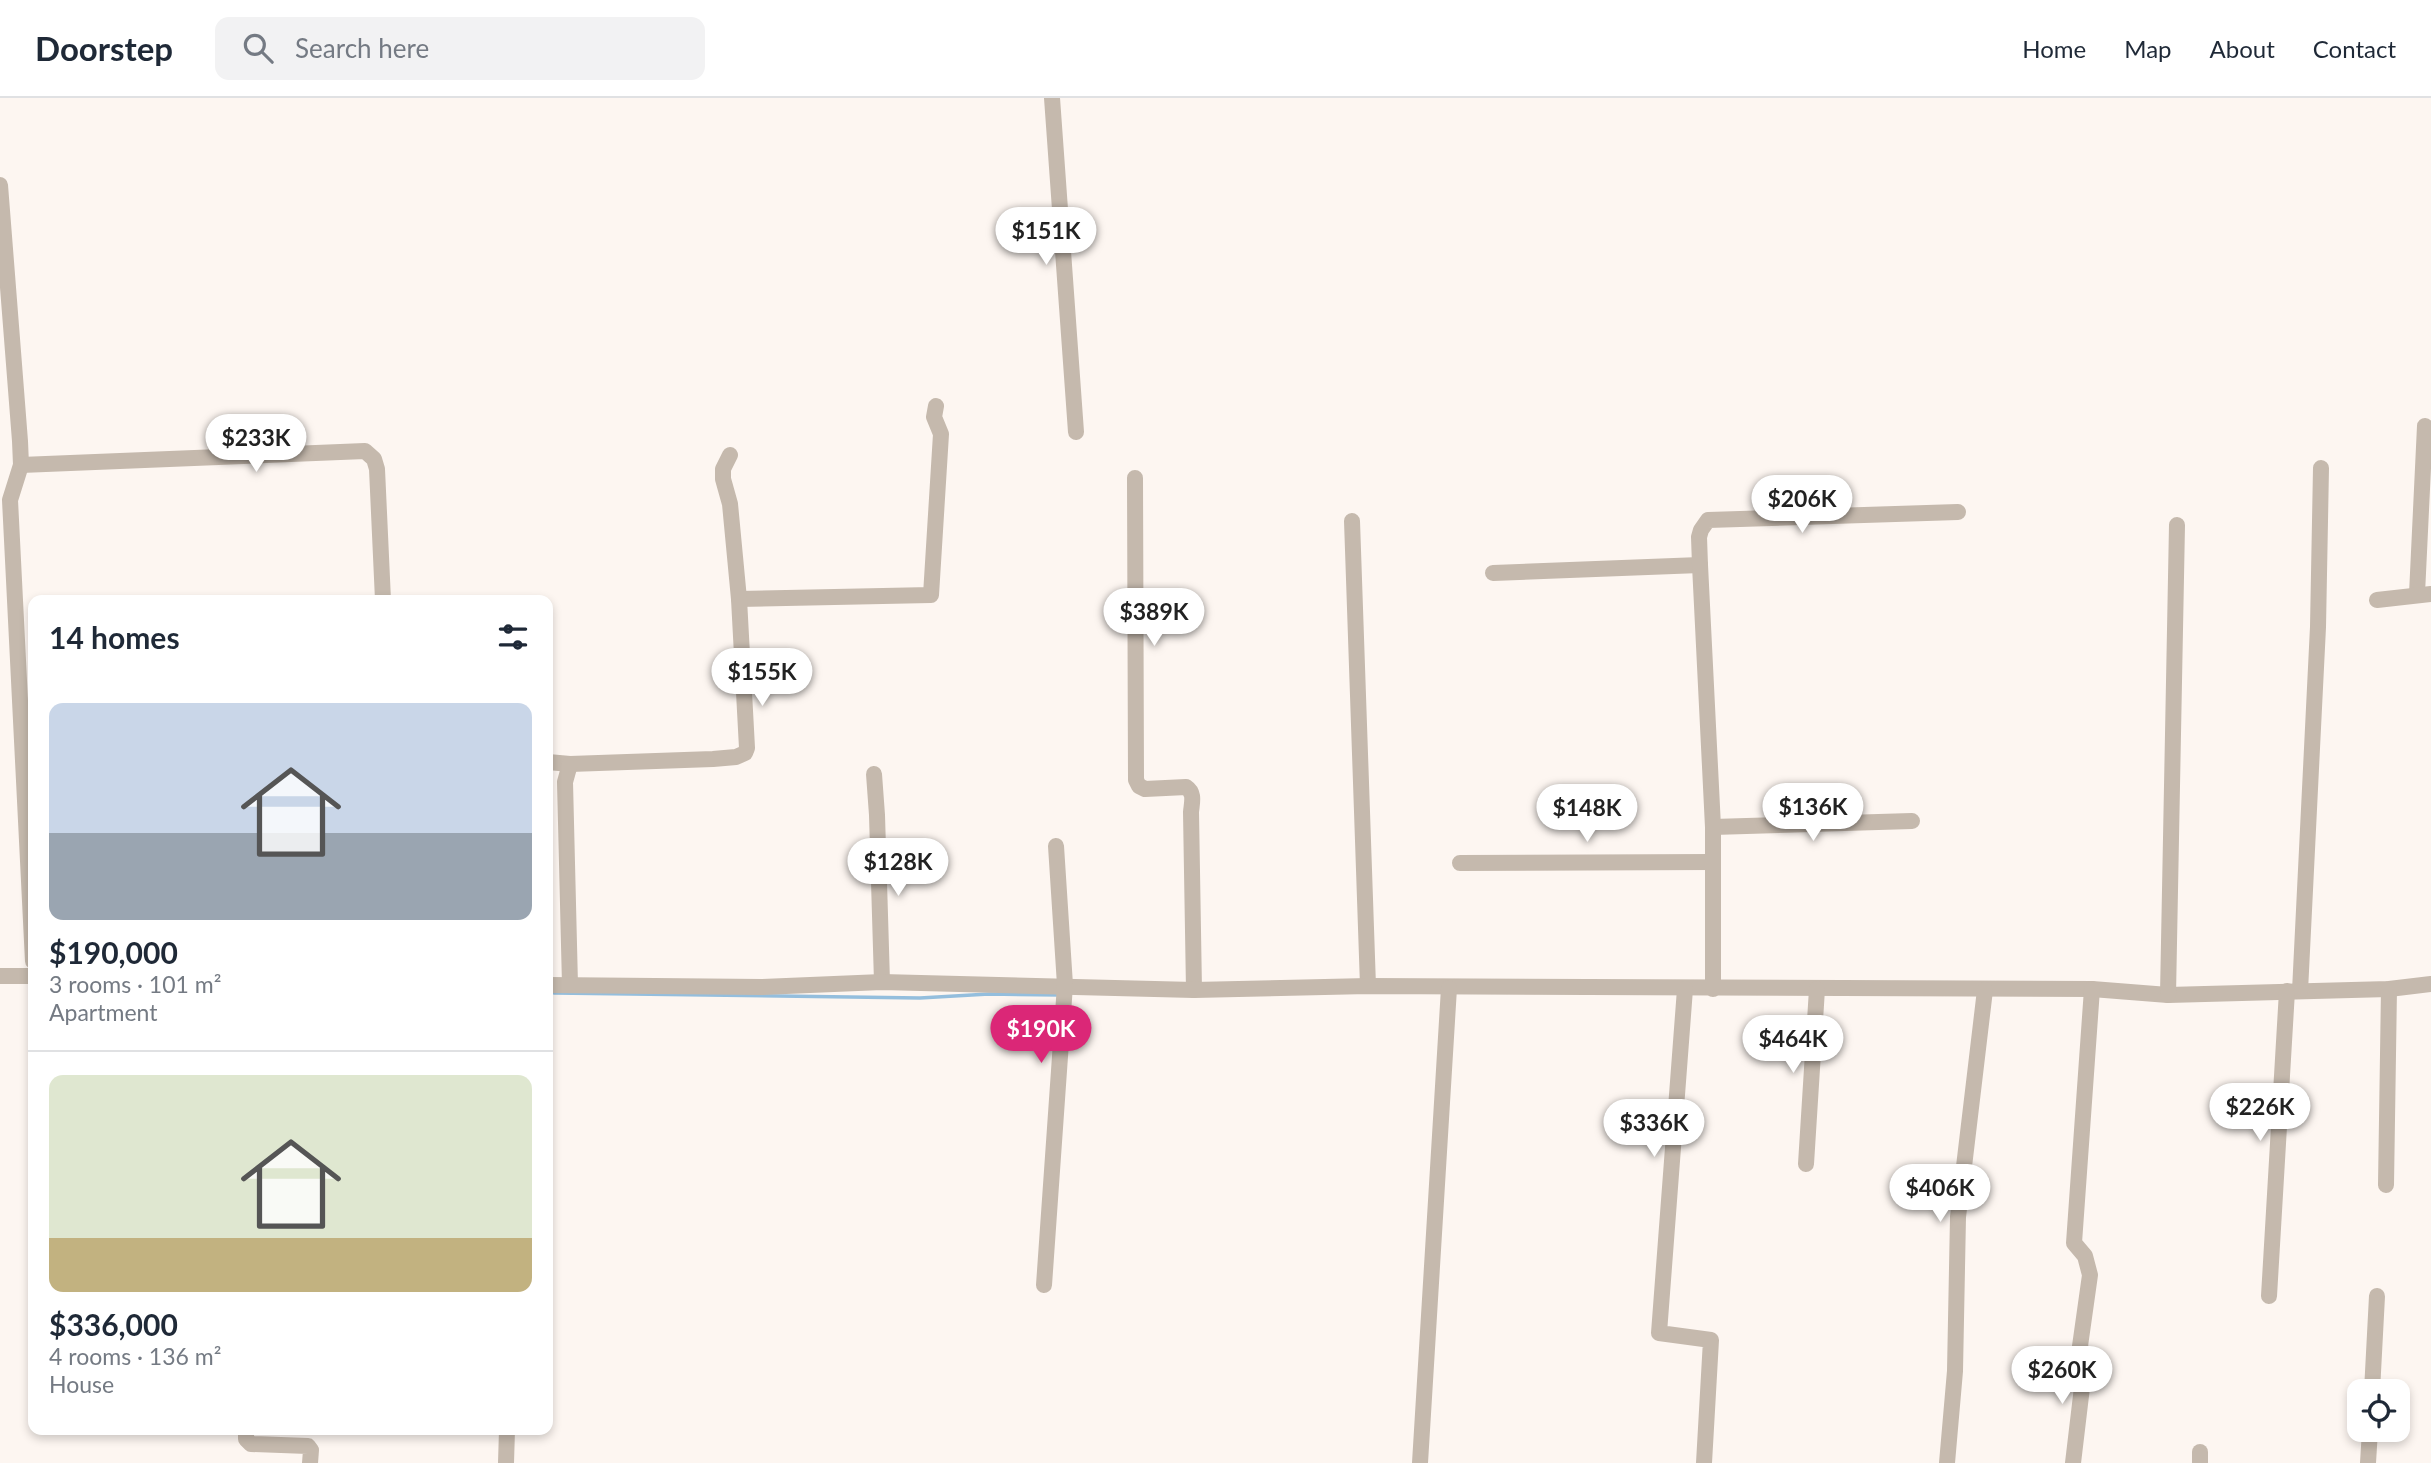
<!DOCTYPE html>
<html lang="en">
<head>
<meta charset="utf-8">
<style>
  body { margin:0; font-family:Lato,sans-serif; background:#f2f2f3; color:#1f2937; height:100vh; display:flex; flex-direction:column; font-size:26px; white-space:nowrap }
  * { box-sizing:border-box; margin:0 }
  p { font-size:23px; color:#747a83 }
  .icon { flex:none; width:38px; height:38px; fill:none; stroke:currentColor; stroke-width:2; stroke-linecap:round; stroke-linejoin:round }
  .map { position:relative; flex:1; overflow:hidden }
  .side { position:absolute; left:28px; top:497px; width:525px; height:840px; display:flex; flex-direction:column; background:#fff; border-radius:14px; box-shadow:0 4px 10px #0003 }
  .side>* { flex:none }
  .tools { position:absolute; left:2347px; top:1281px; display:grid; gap:14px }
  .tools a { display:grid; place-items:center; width:63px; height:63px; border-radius:14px; background:#fff; box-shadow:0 4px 10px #0003; font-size:35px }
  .price { position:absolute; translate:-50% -60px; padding:0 16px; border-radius:24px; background:#fff; color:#222; font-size:23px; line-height:46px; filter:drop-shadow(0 2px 4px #0008) }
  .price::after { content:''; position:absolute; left:50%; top:42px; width:21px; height:16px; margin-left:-10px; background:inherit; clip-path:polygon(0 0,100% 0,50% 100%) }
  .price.selected { background:#db2777; color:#fff }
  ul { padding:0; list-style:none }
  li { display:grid; align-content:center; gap:14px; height:371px; padding:0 21px }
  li+li { border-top:2px solid #e0e1e3 }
  li span { display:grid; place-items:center; height:217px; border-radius:14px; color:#555 }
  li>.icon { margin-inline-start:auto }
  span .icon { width:126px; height:126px; fill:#fffc; stroke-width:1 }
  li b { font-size:30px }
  h2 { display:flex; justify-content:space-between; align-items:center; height:84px; padding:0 21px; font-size:30px }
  header { display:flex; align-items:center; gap:42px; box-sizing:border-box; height:98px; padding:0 35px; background:#fff; border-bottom:2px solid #e0e1e3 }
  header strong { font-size:33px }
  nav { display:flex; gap:38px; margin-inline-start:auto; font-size:24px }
  .search { width:490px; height:63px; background:#f2f2f3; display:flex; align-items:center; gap:18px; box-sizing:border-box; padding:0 24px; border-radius:14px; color:#747a83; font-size:26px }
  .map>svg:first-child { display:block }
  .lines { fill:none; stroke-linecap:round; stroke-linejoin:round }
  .stream { stroke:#94bedd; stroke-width:3.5 }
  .minor { stroke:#c5b9ad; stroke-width:16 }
</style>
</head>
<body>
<header>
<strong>Doorstep</strong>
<div class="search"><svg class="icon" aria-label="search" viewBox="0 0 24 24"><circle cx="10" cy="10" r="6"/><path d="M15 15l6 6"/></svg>Search here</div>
<nav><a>Home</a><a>Map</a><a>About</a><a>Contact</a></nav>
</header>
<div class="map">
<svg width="2431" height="1365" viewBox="0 0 2431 1365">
  <rect width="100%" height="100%" fill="#fdf6f1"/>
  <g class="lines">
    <polyline class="stream" points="554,895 920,900 989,896 1059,897"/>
    <g class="minor">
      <polyline points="1052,0 1076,334"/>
      <polyline points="0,87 20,343 21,367 10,402 33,863"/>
      <polyline points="21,367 365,353 374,361 377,371 383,502"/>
      <path d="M 1135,380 L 1136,682 L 1139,688 L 1145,691 L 1186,689 C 1195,695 1192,704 1191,714 L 1194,892"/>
      <polyline points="1352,423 1368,888"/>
      <polyline points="1493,475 1700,467"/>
      <polyline points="2417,496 2425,328"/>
      <polyline points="739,501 931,497 941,336 934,319 936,308"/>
      <polyline points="2377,502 2431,496"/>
      <polyline points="548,664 570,666 713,661 736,659 745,655 747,650 739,501 730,406 723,381 723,371 730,357"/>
      <polyline points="570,666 565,684 570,887"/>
      <polyline points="874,676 877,717 882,884"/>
      <polyline points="1713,729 1912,723"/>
      <polyline points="1460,765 1713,764"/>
      <polyline points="0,878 33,878"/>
      <polyline points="548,887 762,889 882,884 1194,892 1368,888 2092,891 2168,897 2389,891 2431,886"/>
      <polyline points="1685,891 1659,1235 1711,1242 1704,1365"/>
      <polyline points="1713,891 1713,729 1700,467 1699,439 1701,432 1708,422 1958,414"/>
      <polyline points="2300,893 2318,529 2321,370"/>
      <polyline points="2168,897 2177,427"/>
      <polyline points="1806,1066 1817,891"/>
      <polyline points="2386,1087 2389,891"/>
      <polyline points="1044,1187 1065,887 1056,748"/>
      <polyline points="2269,1198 2287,893"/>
      <polyline points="2372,1293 2377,1198"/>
      <polyline points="246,1332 246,1341 251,1346 308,1348 311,1352 310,1365"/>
      <polyline points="506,1365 507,1332"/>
      <polyline points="1420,1365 1449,890"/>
      <polyline points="1947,1365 1955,1273 1958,1119 1985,892"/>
      <polyline points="2073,1365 2085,1264 2080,1248 2090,1177 2085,1158 2074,1145 2092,891"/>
      <polyline points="2200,1365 2200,1354"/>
      <polyline points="2368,1365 2370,1332"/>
    </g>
  </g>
</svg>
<div class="tools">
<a><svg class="icon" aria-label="locate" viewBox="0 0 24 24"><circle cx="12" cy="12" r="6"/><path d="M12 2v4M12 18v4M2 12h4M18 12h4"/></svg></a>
</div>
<b class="price" style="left:1046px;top:169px">$151K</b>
<b class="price" style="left:256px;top:376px">$233K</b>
<b class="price" style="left:1802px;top:437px">$206K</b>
<b class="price" style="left:1154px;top:550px">$389K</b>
<b class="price" style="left:762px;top:610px">$155K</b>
<b class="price" style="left:1813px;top:745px">$136K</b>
<b class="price" style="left:1587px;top:746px">$148K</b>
<b class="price" style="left:898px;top:800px">$128K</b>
<b class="price selected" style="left:1041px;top:967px">$190K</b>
<b class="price" style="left:1793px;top:977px">$464K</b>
<b class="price" style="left:2260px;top:1045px">$226K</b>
<b class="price" style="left:1654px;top:1061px">$336K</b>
<b class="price" style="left:1940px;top:1126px">$406K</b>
<b class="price" style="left:2062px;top:1308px">$260K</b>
<section class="side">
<h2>14 homes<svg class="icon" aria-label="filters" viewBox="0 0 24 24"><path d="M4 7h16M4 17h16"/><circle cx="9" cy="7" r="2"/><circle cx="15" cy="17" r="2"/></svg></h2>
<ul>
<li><span style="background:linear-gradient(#c9d6e8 60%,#9aa5b1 0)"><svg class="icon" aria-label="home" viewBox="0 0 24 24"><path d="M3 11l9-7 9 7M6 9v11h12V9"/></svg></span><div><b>$190,000</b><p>3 rooms · 101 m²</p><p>Apartment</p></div></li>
<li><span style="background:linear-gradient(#dfe7d0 75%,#c2b280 0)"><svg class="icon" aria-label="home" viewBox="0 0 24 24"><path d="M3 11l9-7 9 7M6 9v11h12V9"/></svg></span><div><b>$336,000</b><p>4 rooms · 136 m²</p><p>House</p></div></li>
</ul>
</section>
</div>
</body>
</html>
